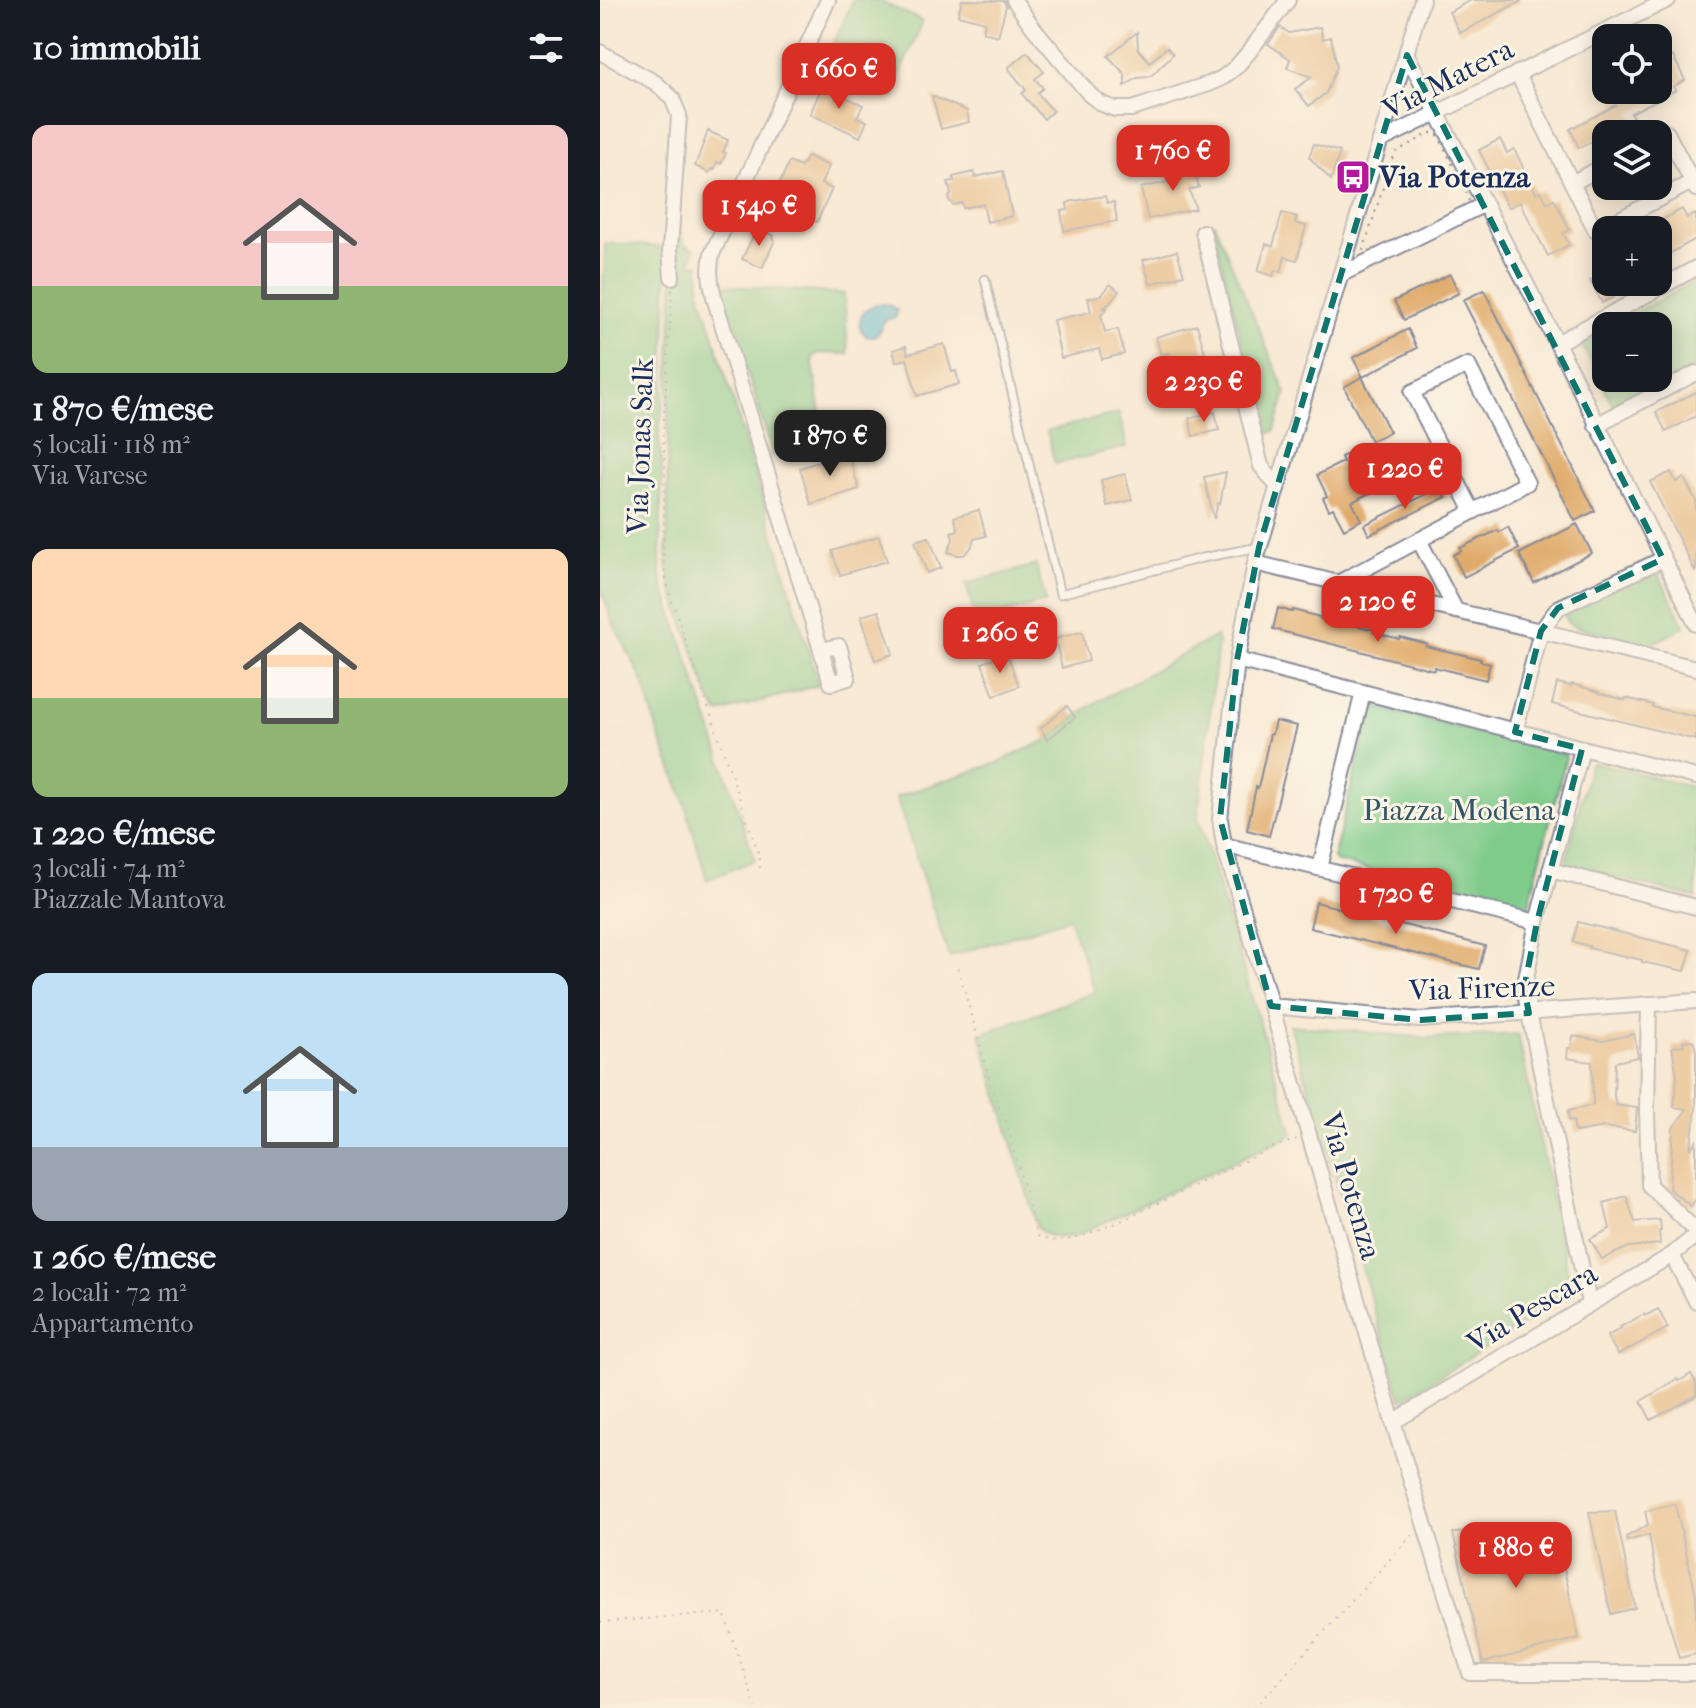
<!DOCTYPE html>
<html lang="it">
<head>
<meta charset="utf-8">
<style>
  body { margin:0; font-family:"IM FELL French Canon",serif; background:#20242c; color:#f1f3f6; height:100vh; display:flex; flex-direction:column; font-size:30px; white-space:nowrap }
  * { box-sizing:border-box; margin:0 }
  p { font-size:26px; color:#9ea1a6 }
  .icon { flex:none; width:44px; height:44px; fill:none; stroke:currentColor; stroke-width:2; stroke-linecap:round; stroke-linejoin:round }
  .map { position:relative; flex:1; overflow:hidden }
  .sheet { display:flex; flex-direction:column; background:#171b24; width:600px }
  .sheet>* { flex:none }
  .controls { position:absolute; left:992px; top:24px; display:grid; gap:16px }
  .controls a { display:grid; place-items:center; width:80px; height:80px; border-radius:16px; background:#171b24; box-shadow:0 4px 20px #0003; font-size:40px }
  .price { position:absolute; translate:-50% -68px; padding:0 18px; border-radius:16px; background:#d93025; color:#fff; font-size:26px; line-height:52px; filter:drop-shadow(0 2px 4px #0008) }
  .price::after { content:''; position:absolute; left:50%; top:48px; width:24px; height:18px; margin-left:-12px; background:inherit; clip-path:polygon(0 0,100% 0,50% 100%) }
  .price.current { background:#222; color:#fff }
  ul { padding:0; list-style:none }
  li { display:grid; align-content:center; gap:16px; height:424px; padding:0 32px }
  li span { display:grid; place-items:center; height:248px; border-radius:16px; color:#555 }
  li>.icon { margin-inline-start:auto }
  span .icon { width:144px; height:144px; fill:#fffc; stroke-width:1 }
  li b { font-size:34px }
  h2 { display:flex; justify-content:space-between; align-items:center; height:96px; padding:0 32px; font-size:34px }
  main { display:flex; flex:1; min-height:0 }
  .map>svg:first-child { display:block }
  .green { fill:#7ecb8a; stroke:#4c7d74; stroke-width:2 }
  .water { fill:#54bad2; stroke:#387498; stroke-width:2 }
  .building { fill:#e0aa6b }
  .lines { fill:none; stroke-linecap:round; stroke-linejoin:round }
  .service-casing { stroke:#8a8c99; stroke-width:11 }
  .minor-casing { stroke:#8a8c99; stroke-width:18 }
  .path { stroke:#8a8c99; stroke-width:2; stroke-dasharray:2 6; stroke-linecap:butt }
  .service { stroke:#fff; stroke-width:7 }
  .minor { stroke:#fff; stroke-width:14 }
  .marked { fill:none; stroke:#0f766e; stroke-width:6; stroke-dasharray:16 10; stroke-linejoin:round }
  .labels { text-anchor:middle; stroke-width:6; stroke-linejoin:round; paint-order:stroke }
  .street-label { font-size:30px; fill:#1b2f5e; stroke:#fcf5e5 }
  .poi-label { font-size:30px; font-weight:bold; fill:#1b2f5e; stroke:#fcf5e5; text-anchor:start }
  .park-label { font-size:30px; fill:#345669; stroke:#fcf5e5 }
</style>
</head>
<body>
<main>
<section class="sheet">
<h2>10 immobili<svg class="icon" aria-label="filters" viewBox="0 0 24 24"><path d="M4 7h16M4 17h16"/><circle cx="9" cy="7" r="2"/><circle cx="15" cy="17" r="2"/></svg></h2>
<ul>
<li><span style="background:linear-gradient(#f6c9c9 65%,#8fb573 0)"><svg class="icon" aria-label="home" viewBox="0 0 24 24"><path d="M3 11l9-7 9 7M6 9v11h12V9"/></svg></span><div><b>1 870 €/mese</b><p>5 locali · 118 m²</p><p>Via Varese</p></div></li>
<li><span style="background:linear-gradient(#ffd9b3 60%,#8fb573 0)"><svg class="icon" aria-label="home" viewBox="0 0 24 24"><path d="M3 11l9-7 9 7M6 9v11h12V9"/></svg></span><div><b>1 220 €/mese</b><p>3 locali · 74 m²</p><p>Piazzale Mantova</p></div></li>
<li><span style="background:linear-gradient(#bfe0f5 70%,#9aa5b1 0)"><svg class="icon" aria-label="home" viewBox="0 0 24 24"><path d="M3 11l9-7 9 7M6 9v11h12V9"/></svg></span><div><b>1 260 €/mese</b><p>2 locali · 72 m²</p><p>Appartamento</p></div></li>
</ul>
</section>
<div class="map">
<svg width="1096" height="1708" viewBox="0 0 1096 1708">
  <rect width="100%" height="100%" fill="#fcf5e5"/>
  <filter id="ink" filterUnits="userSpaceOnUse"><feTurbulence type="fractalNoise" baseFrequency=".0125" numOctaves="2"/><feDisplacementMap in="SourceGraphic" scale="16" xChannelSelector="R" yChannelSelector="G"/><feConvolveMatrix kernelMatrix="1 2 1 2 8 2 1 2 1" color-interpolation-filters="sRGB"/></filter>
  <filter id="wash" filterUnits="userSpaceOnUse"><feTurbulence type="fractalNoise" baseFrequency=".006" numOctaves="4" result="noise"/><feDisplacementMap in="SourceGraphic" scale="32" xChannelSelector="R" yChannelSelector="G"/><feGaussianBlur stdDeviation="1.8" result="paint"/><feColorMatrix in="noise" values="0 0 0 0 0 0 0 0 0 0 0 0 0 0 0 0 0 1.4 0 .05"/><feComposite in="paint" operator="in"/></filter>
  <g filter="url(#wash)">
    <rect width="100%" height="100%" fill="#f8e9d4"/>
    <g class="green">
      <polygon points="253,0 277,0 323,21 297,81 294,97 224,64"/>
      <polygon points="76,223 84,244 94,249 91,263 99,265 100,291 219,685 119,713 111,702 72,590 67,565 68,408"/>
      <polygon points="614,223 686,393 675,430 668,434 664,432 612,224"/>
      <polygon points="5,243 64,247 67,275 64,389 59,436 62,467 60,560 62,582 155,860 107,880 83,797 59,736 42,679 14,625 0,587 0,361"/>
      <polygon points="1096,281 1096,367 1015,409 980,341 1006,327 1006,378 1058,378 1058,326 1008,326"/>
      <polygon points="120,285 244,294 248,354 218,353 212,358 225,438 173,455"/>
      <polygon points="519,413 527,447 455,464 447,431"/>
      <polygon points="436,565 446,602 376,621 366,584"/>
      <polygon points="1055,567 1085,627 1055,642 1046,644 973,626 967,622 965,617 968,611"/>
      <path d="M 616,636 L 618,643 L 598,817 L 693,1134 L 477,1235 C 461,1238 449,1240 437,1227 L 380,1034 L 495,992 L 469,918 L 349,957 L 296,797 L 397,763 L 447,740 L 491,705 Z"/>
      <polygon points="776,707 964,754 966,757 928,908 925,910 735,861 733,859 771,710"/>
      <polygon points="994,762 1096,788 1096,898 967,865 966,862 990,764"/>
      <polygon points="690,1025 827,1038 918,1034 972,1294 801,1400"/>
    </g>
    <path class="water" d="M 280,304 L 287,304 L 297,310 L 296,317 L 285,320 L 277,335 L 267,337 L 260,329 C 258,315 266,306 280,304 Z"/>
    <g id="blocks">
      <g class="building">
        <polygon points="362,0 404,1 406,6 398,36 383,32 385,22 358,15"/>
        <polygon points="871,0 923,0 860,33 849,12"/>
        <polygon points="680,27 689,33 720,27 723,39 731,37 737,66 726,93 709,106 695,89 712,77 687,68 690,59 668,44"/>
        <polygon points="537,32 538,49 550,62 567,47 573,54 553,74 548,77 537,78 525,86 525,74 508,56"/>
        <polygon points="427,52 444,72 435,79 443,88 437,93 453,111 444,119 422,94 426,90 408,68"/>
        <polygon points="1073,56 1085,80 1073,87 1076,90 1031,113 1034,120 979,148 970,129 1016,105 1015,102 1022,99 1018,90 1058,90 1058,63"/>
        <polygon points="222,86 263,105 257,117 267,121 260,137 210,114"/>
        <polygon points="332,96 367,111 369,122 341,129"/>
        <polygon points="618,130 627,151 606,160 597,139"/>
        <polygon points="108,131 128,140 123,152 126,153 121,164 117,162 114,170 111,169 109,173 95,166"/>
        <polygon points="556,136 559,153 536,158 533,141"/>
        <polygon points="900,139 907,153 914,149 936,193 941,191 947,203 954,199 970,230 963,233 969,245 948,256 920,202 908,208 879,150"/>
        <polygon points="714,144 740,152 731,180 709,157"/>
        <polygon points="207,156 229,166 221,184 232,189 217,222 192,210 196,201 176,192 189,162 201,167"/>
        <polygon points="601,165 605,176 596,179 599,187 589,190 596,209 548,219 541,188 573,181 571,171"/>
        <polygon points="403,171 412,216 387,222 383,204 363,208 362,203 353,205 348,199 351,194 348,182 354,181 353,177 374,172 375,177"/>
        <polygon points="505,196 507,203 514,202 517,221 464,231 461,211 468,210 467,203 473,201"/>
        <polygon points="1082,209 1087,218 1096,214 1096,239 1058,260 1058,222"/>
        <polygon points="682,213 697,217 695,223 706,226 697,260 685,257 681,272 675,270 673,276 658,271 666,244 673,246"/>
        <polygon points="157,228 174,236 173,239 175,240 162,268 142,259"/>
        <polygon points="577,251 584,275 550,284 543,260"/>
        <polygon points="1006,272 1006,282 1041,282 1002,303 990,281"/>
        <polygon points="850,274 859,293 804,320 794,301"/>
        <polygon points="510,284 519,291 510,303 502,309 507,308 501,315 505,332 518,329 524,354 502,359 499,349 461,358 453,320 491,312 488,298 502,295"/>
        <polygon points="884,290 995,511 975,521 863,300"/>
        <polygon points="597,325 605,353 601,354 605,368 599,370 600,373 585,377 584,375 576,377 569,353 561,355 556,337"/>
        <polygon points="808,329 817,348 763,377 753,358"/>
        <polygon points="344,344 352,372 356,371 359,384 317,396 307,359 296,362 293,350 306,346 308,354"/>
        <polygon points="762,377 790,432 771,441 744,387"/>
        <polygon points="1096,392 1096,416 1066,432 1056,412"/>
        <polygon points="615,412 619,430 593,436 589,418"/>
        <polygon points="769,443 781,466 802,456 810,473 790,483 792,488 779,494 777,489 752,502 761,520 744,529 733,508 729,510 723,498 727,496 717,475 743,462 741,457"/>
        <polygon points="248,452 259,489 211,504 200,468"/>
        <polygon points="626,472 620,504 618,503 614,519 604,477"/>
        <polygon points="1071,472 1076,482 1084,478 1096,501 1096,573 1050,482"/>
        <polygon points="525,474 532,500 507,506 501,480"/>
        <polygon points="841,487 846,497 769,535 764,525"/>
        <polygon points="379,510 386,536 374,539 371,548 364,555 357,555 348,552 353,539 351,532 358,530 354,517"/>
        <polygon points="977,524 992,553 934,583 919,554"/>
        <polygon points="908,527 919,549 864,577 853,555 861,551 860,548 898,530 899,532"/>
        <polygon points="279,536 287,561 240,575 232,551"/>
        <polygon points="329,537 341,568 327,573 315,541"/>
        <polygon points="678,608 692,612 693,610 720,617 720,619 745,625 746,623 774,630 773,632 799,639 800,637 827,644 826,646 881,659 880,661 890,664 886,680 834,667 834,670 673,629"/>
        <polygon points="279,611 293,654 275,660 261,616"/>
        <polygon points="482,632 489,661 462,668 455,639"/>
        <polygon points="407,654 419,686 394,696 382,663"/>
        <polygon points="957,683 971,686 972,684 999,692 999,693 1025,700 1026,698 1053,705 1052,707 1096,717 1096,740 952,704"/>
        <polygon points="467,706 475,717 447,740 441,728"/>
        <polygon points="675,721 697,726 669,836 647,830 656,787 658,788 670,734 672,734"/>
        <polygon points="716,902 885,946 879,969 710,928"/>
        <polygon points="978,922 1091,950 1085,971 1042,962 1042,960 989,948 989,946 973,942"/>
        <polygon points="1034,1034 1038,1057 1015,1062 1014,1096 1016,1105 1037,1108 1035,1131 1005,1127 975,1132 973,1120 969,1121 968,1111 993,1105 992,1062 967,1058 968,1048 971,1048 973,1036 1002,1041"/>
        <polygon points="1093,1040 1096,1051 1096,1110 1090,1150 1096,1141 1096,1199 1091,1206 1069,1189 1073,1128 1087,1109 1074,1107 1077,1077 1072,1047 1084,1045 1083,1041"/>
        <polygon points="1026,1196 1035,1222 1060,1220 1061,1231 1059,1231 1060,1244 1029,1247 1002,1259 990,1239 1010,1229 1004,1203"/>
        <polygon points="1058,1309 1068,1328 1018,1355 1007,1336 1021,1329 1020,1327 1044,1314 1045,1316"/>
        <polygon points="1091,1374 1096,1383 1096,1396 1051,1420 1041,1401 1078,1379 1079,1381"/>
        <polygon points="1075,1504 1096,1595 1096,1654 1079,1658 1057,1580 1049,1535 1027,1541 1026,1537 1048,1525 1045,1511"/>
        <polygon points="1015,1511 1035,1608 1011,1614 989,1512"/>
        <polygon points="955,1527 979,1638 883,1663 853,1533"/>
      </g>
    </g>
  </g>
  <g filter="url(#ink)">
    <use href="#blocks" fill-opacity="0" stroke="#8a8c99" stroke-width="2"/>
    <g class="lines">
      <defs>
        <polyline id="service" points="385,279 460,594 602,558 659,547"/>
        <g id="minor">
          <polyline points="414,0 432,26 490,95 502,104 515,109 532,109 609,84 622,78 636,67 649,52 688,0"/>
          <polyline points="822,0 655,563 637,660 620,819 624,845 793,1422 870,1673 1096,1673"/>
          <polyline points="0,52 56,83 72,98 79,115 70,249 72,277"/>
          <polyline points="807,55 957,343 1096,624"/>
          <polyline points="917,73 996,231 1092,182"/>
          <polyline points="1058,138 1067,133 1096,189"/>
          <polyline points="780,141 1068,0"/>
          <polyline points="972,183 1006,165"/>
          <polyline points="603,232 661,466 677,486"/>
          <polyline points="740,275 883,205"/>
          <polyline points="957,343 1096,268"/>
          <polyline points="996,425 1096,373"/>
          <polyline points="819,540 856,611"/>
          <polyline points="655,563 1096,668"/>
          <polyline points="738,583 927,483 868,365 812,392 873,512"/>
          <path d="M 221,650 L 239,646 L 248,678 L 231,683 L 221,650 L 116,304 C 111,286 108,272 112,254 L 228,0"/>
          <polyline points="637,660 1096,777"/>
          <polyline points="915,732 941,631 958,608 1063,559"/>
          <polyline points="982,749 937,922 924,989 989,1303"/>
          <polyline points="624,845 937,922"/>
          <polyline points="720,868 763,692"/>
          <polyline points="950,870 1096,907"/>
          <polyline points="1049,1004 1047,1110 1049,1185 1096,1231"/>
          <polyline points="671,1006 820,1020 1096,1001"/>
          <polyline points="1072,1255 1096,1301"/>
          <polyline points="793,1422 1072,1255 1096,1235"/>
        </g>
      </defs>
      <use href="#service" class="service-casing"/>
      <use href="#minor" class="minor-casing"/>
      <g class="path">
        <polygon points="830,133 836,133 838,135 868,196 869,202 867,205 766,256 764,256 762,254 794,153"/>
        <polyline points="72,290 63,435 65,467 63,558 65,575 70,595 158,852 160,868"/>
        <polyline points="358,968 394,1095 406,1122 437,1236 451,1241 474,1239 519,1222 671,1148 697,1139"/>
        <polyline points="0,1622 124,1613 156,1708"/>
        <polyline points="655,1708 812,1535"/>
      </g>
      <use href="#service" class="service"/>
      <use href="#minor" class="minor"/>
    </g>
  </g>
  <path d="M0 0H1096V1708H0ZM 807,55 L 1063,559 L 958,608 L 941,631 L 915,732 L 982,749 L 937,922 L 924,989 L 929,1013 L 820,1020 L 671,1006 L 620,819 L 637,660 L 659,547 Z" fill="#f8e9d4" fill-opacity=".55" fill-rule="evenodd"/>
  <path class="marked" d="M 807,55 L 1063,559 L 958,608 L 941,631 L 915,732 L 982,749 L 937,922 L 924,989 L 929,1013 L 820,1020 L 671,1006 L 620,819 L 637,660 L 659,547 Z"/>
  <defs>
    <symbol id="bus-square" viewBox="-11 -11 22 22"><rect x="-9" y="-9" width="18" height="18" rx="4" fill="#b5179e" stroke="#fcf5e5"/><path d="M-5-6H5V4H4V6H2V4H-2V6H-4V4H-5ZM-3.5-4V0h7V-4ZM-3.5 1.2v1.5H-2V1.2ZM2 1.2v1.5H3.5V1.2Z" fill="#fff"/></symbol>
  </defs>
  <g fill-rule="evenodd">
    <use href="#bus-square" x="733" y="157" width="40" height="40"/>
  </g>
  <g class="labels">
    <g class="street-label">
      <text transform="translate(848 79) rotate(-27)" y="10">Via Matera</text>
      <text transform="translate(40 446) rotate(-88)" y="10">Via Jonas Salk</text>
      <text transform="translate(882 988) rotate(-2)" y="10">Via Firenze</text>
      <text transform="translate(751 1186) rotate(74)" y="10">Via Potenza</text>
      <text transform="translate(932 1308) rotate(-31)" y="10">Via Pescara</text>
    </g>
    <g class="poi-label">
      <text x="779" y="187">Via Potenza</text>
    </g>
    <g class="park-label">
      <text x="859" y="820">Piazza Modena</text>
    </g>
  </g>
</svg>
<div class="controls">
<a><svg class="icon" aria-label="locate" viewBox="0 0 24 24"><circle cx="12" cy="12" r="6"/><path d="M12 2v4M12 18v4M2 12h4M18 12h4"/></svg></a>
<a><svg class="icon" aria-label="layers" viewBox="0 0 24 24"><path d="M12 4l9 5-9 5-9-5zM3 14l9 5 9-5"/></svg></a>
<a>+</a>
<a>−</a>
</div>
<b class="price" style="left:239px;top:111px">1 660 €</b>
<b class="price" style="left:573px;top:193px">1 760 €</b>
<b class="price" style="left:159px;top:248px">1 540 €</b>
<b class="price" style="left:604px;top:424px">2 230 €</b>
<b class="price current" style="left:230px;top:478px">1 870 €</b>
<b class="price" style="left:805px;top:511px">1 220 €</b>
<b class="price" style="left:778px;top:644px">2 120 €</b>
<b class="price" style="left:400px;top:675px">1 260 €</b>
<b class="price" style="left:796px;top:936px">1 720 €</b>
<b class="price" style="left:916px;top:1590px">1 880 €</b>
</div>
</main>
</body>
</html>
